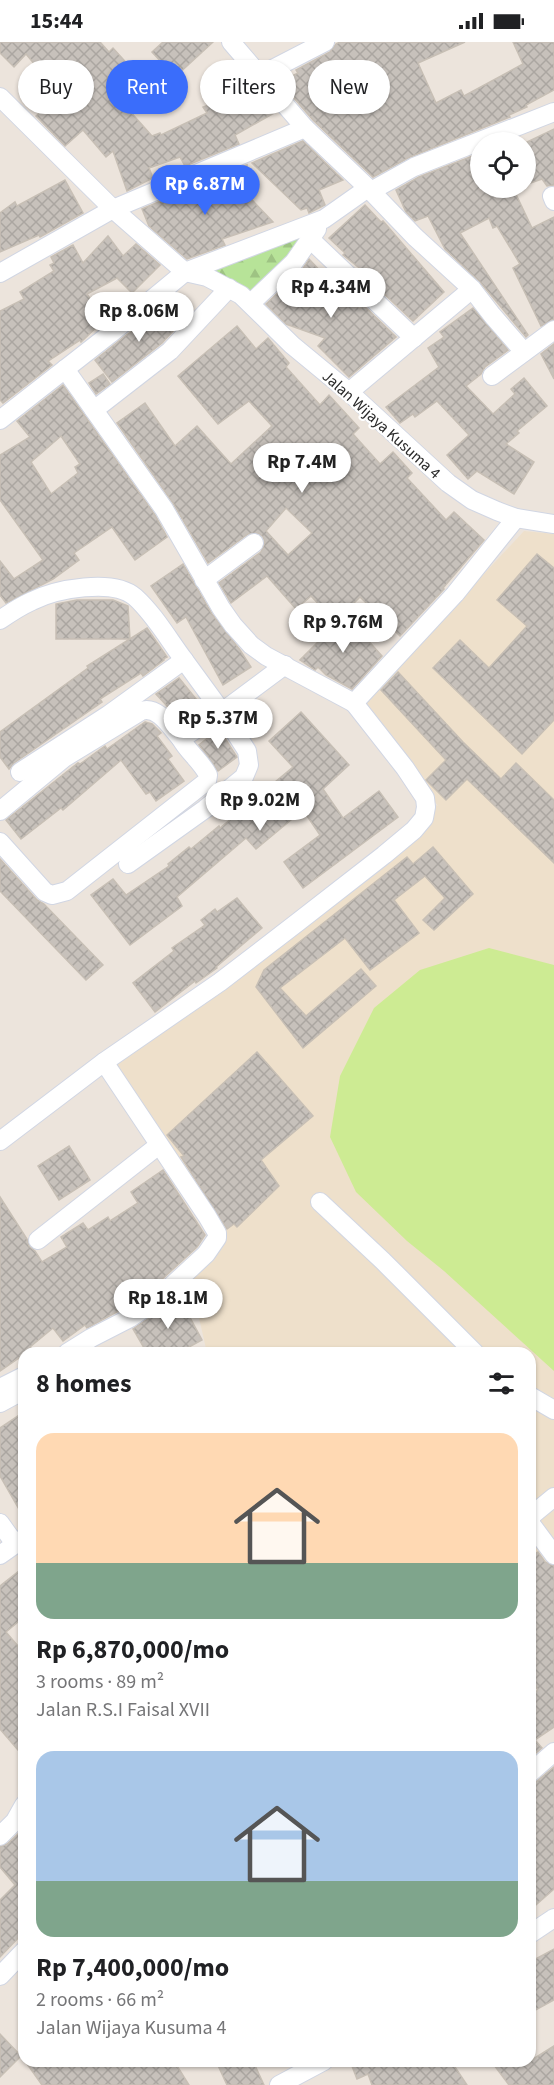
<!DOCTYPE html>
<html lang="en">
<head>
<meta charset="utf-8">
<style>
  body { margin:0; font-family:"Source Sans 3",sans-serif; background:#f2f2f2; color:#202124; height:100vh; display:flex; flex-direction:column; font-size:22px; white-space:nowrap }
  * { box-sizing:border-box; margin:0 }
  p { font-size:20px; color:#757577 }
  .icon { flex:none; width:33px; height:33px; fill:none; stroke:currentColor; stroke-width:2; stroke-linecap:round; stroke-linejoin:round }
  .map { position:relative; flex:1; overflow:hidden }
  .details { position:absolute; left:18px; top:1305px; width:518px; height:720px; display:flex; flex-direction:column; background:#fff; border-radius:18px; box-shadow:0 2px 4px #0004 }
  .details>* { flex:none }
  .guide { position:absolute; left:18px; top:18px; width:519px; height:54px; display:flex; gap:12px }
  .fabs { position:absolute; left:470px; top:90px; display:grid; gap:12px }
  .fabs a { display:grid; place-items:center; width:66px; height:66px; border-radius:50%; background:#fff; box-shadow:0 2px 4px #0004; font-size:30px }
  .price { position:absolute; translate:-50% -51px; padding:0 14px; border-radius:21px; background:#fff; color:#222; font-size:20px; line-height:39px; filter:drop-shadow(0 2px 3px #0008) }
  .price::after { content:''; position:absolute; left:50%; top:36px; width:18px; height:14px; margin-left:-9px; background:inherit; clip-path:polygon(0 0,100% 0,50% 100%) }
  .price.active { background:#3a6dfb; color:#fff }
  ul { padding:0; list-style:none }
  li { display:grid; align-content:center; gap:12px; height:318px; padding:0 18px }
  li span { display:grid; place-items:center; height:186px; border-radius:18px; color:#555 }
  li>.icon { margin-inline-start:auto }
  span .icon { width:108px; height:108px; fill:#fffc; stroke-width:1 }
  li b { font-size:26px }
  h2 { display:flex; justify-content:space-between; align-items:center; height:72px; padding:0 18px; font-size:26px }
  .pill { padding:0 21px; border-radius:27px; background:#fff; box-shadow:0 2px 4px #0004; font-size:21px; line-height:54px }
  .pill.active { background:#3a6dfb; color:#fff }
  .status { display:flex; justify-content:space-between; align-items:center; height:42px; padding:0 30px; background:#fff; direction:ltr }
  .status svg { height:16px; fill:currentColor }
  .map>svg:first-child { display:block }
  .education { fill:#eee0cb }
  .forest { fill:url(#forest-firs) }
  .pitch { fill:#cdeb93 }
  .building { fill:url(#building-cross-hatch); stroke:#c7bfb5; stroke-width:1.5; fill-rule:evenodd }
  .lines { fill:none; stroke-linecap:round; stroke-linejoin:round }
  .minor-casing { stroke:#d1d6e3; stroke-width:20 }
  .minor { stroke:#fff; stroke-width:18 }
  .labels { text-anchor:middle; stroke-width:4.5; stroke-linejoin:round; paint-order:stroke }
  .street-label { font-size:16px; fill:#2a2a2a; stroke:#fff }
</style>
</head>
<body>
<div class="status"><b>15:44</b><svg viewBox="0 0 49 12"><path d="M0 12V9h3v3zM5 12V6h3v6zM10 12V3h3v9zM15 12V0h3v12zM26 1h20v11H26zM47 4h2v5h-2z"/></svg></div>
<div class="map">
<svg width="554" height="2043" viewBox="0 0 554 2043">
  <defs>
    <pattern id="forest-firs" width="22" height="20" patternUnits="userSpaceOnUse" patternTransform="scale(1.5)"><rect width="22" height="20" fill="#b7e398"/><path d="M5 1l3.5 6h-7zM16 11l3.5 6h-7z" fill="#9ec383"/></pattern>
    <pattern id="building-cross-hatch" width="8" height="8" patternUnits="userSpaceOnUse" patternTransform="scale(1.5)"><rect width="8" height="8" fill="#c7c1bb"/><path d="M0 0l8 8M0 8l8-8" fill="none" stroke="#aba6a1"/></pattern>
  </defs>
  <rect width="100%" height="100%" fill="#ece4dc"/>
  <polygon class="education" points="524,489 554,492 554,1670 530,1636 530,1311 207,1311 188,1227 219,1198 114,1022 396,807 427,759 438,764 363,662"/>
  <polygon class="forest" points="303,195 289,218 253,252 211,227 223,220"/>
  <polygon class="pitch" points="489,906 554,923 554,1329 444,1229 407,1199 356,1150 330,1095 340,1034 374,966 420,928"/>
  <g class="building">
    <polygon points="0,0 100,0 109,10 113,6 141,37 119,57 152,94 160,91 161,93 207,71 203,65 219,59 213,48 229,37 246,64 264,55 276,70 235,93 239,102 185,124 180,115 149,126 153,136 127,149 113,109 106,115 83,88 65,104 36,74 60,53 26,12 14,25 0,11"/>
    <polygon points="163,0 213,0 175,35 152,10"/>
    <polygon points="340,0 465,0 418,21 436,61 461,48 464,54 523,22 513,0 554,0 554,48 526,63 527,65 509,73 510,75 410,115 373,135 313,78 280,40 298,31 296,28 330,10 336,2"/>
    <polygon points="554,87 554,143 547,144 542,137 525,143 525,101"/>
    <polygon points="303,99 343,138 319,148 325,163 309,171 307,166 301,168 252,121"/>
    <polygon points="480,111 480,146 513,146 532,186 554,175 554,277 541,284 513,226 520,222 497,184 493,186 489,176 460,191 528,293 526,295 480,240 445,207 428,174 415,179 406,170 396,148 419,135"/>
    <polygon points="247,123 247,125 233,138 273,180 222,197 225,203 187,217 149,184 142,167"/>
    <polygon points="65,138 83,171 40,195 39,193 0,210 0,171 15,160 17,164"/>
    <polygon points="365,163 381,180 383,179 444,250 413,279 379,247 382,244 343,213 345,211 329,196"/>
    <polygon points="108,194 123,214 136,202 160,223 132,251 117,236 87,252 104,278 81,300 80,298 48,319 52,323 3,361 0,358 0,269 24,257 20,250 54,229 50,223 54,221 51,215 73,203 83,221"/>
    <polygon points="309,217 325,234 328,231 360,267 363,263 396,295 349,335 318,304 325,296 286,282 266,262 302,228"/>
    <polygon points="175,262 185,276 162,301 112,340 95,318 125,294"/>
    <polygon points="473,266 508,308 485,325 481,332 466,344 493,372 515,352 511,347 524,336 547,364 517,389 519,391 506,402 534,420 514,452 477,429 468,437 447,413 469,393 437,359 415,375 413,372 400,381 386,365 439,325 428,306 444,295 440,290"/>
    <path d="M 237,284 L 256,307 L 268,296 L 289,321 L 286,325 L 320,363 L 329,353 L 359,386 L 353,392 L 380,422 L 393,410 L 412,431 L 407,436 L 446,478 L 454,470 L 484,498 L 443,546 L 444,547 L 400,594 L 360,555 L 335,580 L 311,554 L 296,567 L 267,534 L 231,561 L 219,541 L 261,510 L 265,500 L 263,495 L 258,491 L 248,492 L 208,521 L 173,461 L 117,381 L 145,361 L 175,404 L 197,384 L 231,422 L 272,384 L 249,359 L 218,382 L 178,334 ZM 286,466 L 312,491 L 288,513 L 266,489 Z"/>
    <polygon points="554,302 554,337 541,312"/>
    <polygon points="103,332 110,342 96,352 89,341"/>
    <path d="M 63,343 L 155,473 L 167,495 L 135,518 L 112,485 L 74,511 L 79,518 L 53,537 L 6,561 L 0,553 L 0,519 L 14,537 L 43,518 L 0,458 L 0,413 L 30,395 L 17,379 ZM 61,394 L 80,422 L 75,425 L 78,431 L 51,452 L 31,420 Z"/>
    <polygon points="537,512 554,526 554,678 522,712 433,626 460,598 489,626 527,584 497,558"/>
    <polygon points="183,522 212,572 240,608 251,625 223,643 186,575 177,581 151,544"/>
    <polygon points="77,558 113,558 128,564 130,597 56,597 56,562"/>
    <polygon points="345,573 382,614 352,647 326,633 318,625 315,628 300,618"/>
    <polygon points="147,586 167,615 163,617 164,618 143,634 141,631 100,657 102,660 14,721 9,727 0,715 0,690 88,626 87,624"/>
    <polygon points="398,630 463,700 501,737 516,721 554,758 554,821 467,737 446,758 426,738 446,718 381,648"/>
    <polygon points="179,636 201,663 180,678 156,652"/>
    <polygon points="301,670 349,723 323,747 343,776 379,749 398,775 303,846 284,820 320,793 303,768 256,807 246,796 177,855 182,864 130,903 91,853 113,837 126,853 169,824 168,822 189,805 191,807 219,784 220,786 293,725 269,699"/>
    <polygon points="145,680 152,682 161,691 157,694 172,714 168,717 184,739 156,759 150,750 146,752 121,718 63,768 61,766 21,797 6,778 78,721 80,722 105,704 107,707"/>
    <polygon points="219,687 237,715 218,729 199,703"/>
    <polygon points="433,805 473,852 434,888 423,878 445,856 425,834 394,858 419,891 370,928 345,896 280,946 306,974 361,927 376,944 303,1006 256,945 264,928 407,815 413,822"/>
    <polygon points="0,817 37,858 44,862 103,923 86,938 0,849"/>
    <polygon points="237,856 262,886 216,925 217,926 196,941 195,939 155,970 133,941 174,909 172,906 205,883 201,878 215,867 217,870"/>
    <polygon points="257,1010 313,1074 261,1118 279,1144 237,1185 234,1182 227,1187 181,1115 184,1114 167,1093"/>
    <polygon points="69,1104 90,1138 59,1158 38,1124"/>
    <polygon points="163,1128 205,1193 197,1205 148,1250 124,1266 87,1286 85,1283 63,1299 53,1286 30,1305 32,1307 0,1329 0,1155 27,1197 29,1204 35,1209 42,1220 67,1205 61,1195 83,1181 88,1188 108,1175 110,1179 138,1161 131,1150"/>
    <polygon points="178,1253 202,1298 178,1311 147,1311 133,1287 161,1268"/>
    <polygon points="24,1370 24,1476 0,1434 0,1386"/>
    <polygon points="538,1510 545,1520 554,1524 554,1685 535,1698 542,1706 530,1716 530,1654 538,1648 530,1636 530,1515"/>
    <polygon points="24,1525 24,1575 6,1590 24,1611 24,1715 0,1687 0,1544"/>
    <polygon points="554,1725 554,1847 530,1868 530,1742 537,1739"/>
    <polygon points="20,1790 24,1795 24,1890 0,1915 0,1858 15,1843 0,1825 0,1805 7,1802"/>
    <polygon points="554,1907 554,1958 530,1971 530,1920"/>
    <polygon points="0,1992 21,2014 0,2035"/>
    <polygon points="554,2004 554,2043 509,2043 491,2019 530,2019"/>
    <polygon points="25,2019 174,2019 189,2043 42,2043"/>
    <polygon points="216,2019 253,2019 264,2043 227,2043"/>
    <polygon points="350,2019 451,2019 467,2043 372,2043 368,2032 357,2037"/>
  </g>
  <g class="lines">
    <defs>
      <g id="minor">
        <polyline points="231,0 305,86 368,146 415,195 472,247 492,273 524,310"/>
        <polyline points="261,33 325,0"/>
        <polyline points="0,55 113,167 185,230 207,235 241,253 292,303 349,350 448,441 472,458 497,469 516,476 554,482"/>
        <polyline points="371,149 414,125 554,70"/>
        <polyline points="552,154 554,159"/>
        <polyline points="310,197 414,296"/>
        <polyline points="0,231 113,167 305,86"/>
        <polyline points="251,261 294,220 317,187"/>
        <polyline points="65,327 164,467 221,566 233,583 251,603 266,614 354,661"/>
        <polyline points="492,334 554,288"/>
        <polyline points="349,350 472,247"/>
        <polyline points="94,368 170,309 229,246"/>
        <polyline points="0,378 110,292 185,230 324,177 368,146"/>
        <polyline points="204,538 254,501"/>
        <path d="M 0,578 C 10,571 21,564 32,559 C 56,547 113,536 135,555 C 154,572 169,598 184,618"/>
        <path d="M 0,769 L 64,716 L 141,669 C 158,663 171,686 181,697"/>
        <path d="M 0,800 L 45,850 L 52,853 L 67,849 L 207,739 L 208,733 C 201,719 188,710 181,697 L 222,670 L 184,618 L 108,673 L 20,730"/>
        <polyline points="128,822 205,767 244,735 249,723 247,709 222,670 285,623"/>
        <polyline points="0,1099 104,1020 220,940 298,880 384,813 414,788 424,776 426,765 425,756 405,726 354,661 455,552 516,476"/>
        <polyline points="320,1160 383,1219 475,1311"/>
        <polyline points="38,1198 159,1103"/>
        <polyline points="67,1311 91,1296 130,1276 155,1259 191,1226 206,1212 217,1196 217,1191 207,1174 104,1020"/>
        <polyline points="0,1346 24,1334"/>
        <polyline points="530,1354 554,1368"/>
        <polyline points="0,1361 24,1348"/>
        <polyline points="554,1455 531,1474 531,1482 554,1513"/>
        <polyline points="0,1481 15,1502"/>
        <polyline points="0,1513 24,1496"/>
        <polyline points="530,1731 554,1710"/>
        <polyline points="0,1794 15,1779 24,1763"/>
        <polyline points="530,1892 554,1876"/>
        <polyline points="0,1934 24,1909"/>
        <polyline points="279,2043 324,2019"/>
      </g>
    </defs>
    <use href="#minor" class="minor-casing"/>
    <use href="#minor" class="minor"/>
  </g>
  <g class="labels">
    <g class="street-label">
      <text transform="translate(382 382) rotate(42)" y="6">Jalan Wijaya Kusuma 4</text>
    </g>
  </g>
</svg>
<div class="fabs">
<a><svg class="icon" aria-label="locate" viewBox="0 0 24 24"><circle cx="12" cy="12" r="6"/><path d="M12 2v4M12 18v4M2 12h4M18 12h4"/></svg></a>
</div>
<b class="price active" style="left:205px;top:174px">Rp 6.87M</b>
<b class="price" style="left:331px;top:277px">Rp 4.34M</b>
<b class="price" style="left:139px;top:301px">Rp 8.06M</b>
<b class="price" style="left:302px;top:452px">Rp 7.4M</b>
<b class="price" style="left:343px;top:612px">Rp 9.76M</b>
<b class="price" style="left:218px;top:708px">Rp 5.37M</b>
<b class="price" style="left:260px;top:790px">Rp 9.02M</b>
<b class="price" style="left:168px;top:1288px">Rp 18.1M</b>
<div class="guide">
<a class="pill">Buy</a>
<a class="pill active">Rent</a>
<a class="pill">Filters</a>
<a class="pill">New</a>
</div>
<section class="details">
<h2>8 homes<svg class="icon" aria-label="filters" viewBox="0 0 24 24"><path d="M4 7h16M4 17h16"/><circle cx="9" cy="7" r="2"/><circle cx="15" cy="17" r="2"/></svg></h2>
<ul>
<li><span style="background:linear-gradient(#ffd9b3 70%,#7fa58c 0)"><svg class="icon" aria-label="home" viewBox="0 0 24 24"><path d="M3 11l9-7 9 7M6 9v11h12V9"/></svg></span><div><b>Rp 6,870,000/mo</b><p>3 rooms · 89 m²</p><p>Jalan R.S.I Faisal XVII</p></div></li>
<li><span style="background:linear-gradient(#a9c7e8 70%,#7fa58c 0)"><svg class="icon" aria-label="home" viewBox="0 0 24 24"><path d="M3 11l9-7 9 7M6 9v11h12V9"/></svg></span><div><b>Rp 7,400,000/mo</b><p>2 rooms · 66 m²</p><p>Jalan Wijaya Kusuma 4</p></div></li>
</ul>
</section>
</div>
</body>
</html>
